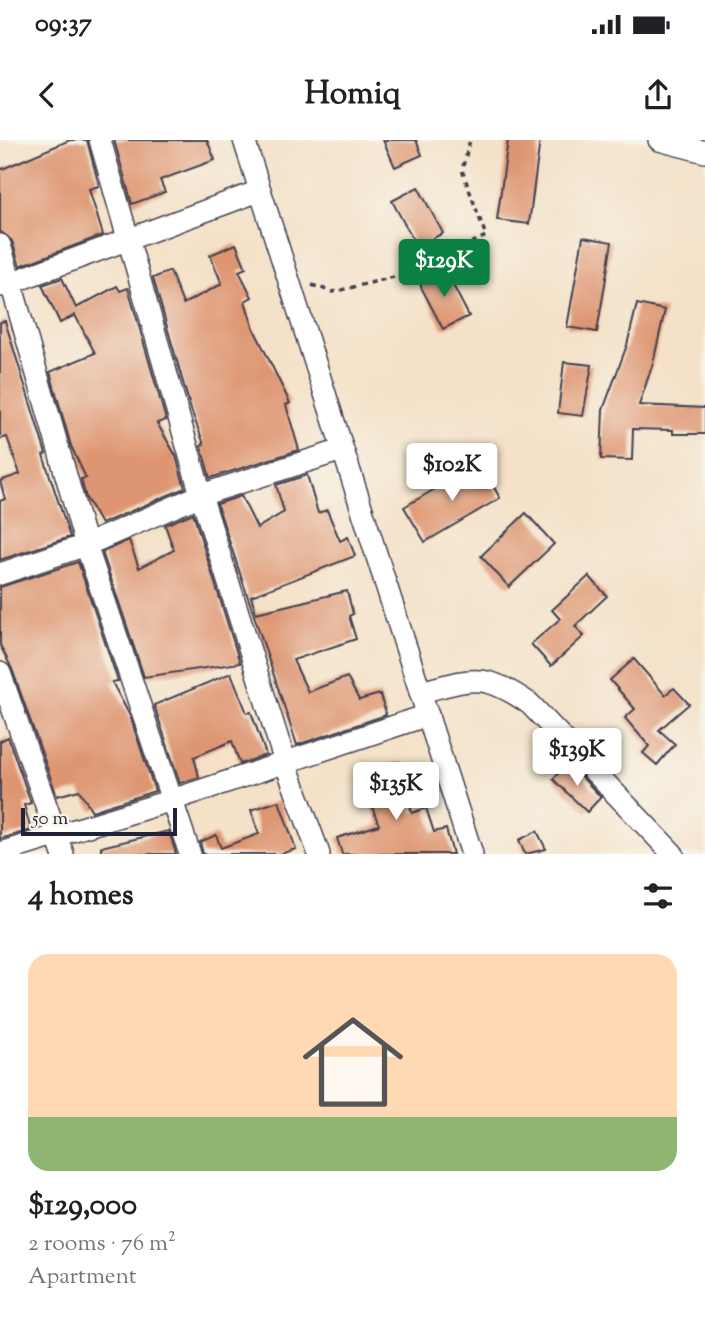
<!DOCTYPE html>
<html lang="en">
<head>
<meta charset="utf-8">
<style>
  body { margin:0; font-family:"Sorts Mill Goudy",serif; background:#f6f6f6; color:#202124; height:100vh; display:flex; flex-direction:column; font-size:26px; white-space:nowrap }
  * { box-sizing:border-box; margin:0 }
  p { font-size:23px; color:#757577 }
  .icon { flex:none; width:38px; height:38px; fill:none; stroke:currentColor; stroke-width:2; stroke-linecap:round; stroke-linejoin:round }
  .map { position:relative; height:714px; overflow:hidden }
  .details { display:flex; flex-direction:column; background:#fff; flex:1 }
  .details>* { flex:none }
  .scale { position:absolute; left:21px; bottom:18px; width:156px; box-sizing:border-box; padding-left:7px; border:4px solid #22223b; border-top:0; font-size:19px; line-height:24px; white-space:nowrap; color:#22223b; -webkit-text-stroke:5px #f7f3e8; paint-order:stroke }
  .price { position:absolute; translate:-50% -60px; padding:0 16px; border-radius:7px; background:#fff; color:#222; font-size:23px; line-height:46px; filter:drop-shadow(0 2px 4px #0008) }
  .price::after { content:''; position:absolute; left:50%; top:42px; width:21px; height:16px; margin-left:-10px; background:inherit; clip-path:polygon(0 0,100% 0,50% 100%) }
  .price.selected { background:#0b8043; color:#fff }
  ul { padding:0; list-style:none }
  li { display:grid; align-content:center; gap:14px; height:371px; padding:0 28px }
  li+li { border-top:2px solid #e0e0e0 }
  li span { display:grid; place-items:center; height:217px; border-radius:21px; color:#555 }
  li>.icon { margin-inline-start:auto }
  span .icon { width:126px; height:126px; fill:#fffc; stroke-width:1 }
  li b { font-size:30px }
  h2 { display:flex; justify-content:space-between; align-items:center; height:84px; padding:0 28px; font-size:30px }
  .status { display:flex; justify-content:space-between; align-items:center; height:49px; padding:0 35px; background:#fff; direction:ltr }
  .status svg { height:19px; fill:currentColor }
  header { display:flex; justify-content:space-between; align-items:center; height:91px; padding:0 28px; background:#fff; font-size:32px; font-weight:800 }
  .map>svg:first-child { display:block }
  .building { fill:#de9571 }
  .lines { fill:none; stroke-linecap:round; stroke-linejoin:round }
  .street-casing { stroke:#423f50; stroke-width:24 }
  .path { stroke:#423f50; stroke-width:3.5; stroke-dasharray:5 5; stroke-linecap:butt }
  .street { stroke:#fff; stroke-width:21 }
</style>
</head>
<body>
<div class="status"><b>09:37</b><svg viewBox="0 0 49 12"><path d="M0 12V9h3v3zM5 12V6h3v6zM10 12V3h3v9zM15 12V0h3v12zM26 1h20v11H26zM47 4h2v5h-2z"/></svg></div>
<header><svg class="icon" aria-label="back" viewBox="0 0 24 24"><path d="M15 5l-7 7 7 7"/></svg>Homiq<svg class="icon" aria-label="share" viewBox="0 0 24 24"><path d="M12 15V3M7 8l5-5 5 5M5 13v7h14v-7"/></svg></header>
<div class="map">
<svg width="705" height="714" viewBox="0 0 705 714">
  <rect width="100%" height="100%" fill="#f7f3e8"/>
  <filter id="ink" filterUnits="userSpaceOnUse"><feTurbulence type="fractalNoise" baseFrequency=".0143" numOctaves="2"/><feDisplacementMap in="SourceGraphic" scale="14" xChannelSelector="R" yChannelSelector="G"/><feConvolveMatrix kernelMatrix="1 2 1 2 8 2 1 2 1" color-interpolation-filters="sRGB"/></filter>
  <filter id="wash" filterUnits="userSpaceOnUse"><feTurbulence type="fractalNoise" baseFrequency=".00686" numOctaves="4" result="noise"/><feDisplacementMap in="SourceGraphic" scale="28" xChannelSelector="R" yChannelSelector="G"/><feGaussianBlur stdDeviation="1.57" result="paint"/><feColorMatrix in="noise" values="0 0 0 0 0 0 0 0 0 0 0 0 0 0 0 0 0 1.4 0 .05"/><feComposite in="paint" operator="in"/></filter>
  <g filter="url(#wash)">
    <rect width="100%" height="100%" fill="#f4e1c7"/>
    <g id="blocks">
      <g class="building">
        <polygon points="70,0 87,0 99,46 89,49 103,95 20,126 12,101 0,91 0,30"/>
        <polygon points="114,0 207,0 215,20 160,40 165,52 132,64"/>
        <polygon points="383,0 416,0 422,15 395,27"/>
        <polygon points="508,0 540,0 529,84 497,80"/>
        <polygon points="418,47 443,93 417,107 392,61"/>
        <polygon points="583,97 612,102 597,192 567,187"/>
        <polygon points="236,104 246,128 239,131 252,157 245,161 253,187 290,263 286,265 299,310 210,338 201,306 204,304 191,270 153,138 170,131 183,164 222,144 210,115"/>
        <polygon points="444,128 469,176 443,189 421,147 421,140"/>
        <polygon points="62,138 76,168 117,146 120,151 128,148 166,280 157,283 176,316 185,348 101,384 86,358 81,339 86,338 71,306 50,232 95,213 75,175 60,183 42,145"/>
        <polygon points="637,164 665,170 653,223 639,265 705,268 705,294 673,294 673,290 633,289 632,320 601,319 603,270 627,205"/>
        <polygon points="5,181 46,314 43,315 70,397 0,420 0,361 5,359 0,341 20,334 7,297 0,299 0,182"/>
        <polygon points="564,222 592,225 583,276 558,273"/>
        <polygon points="480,323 500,358 425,402 404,367"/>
        <polygon points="307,335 318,373 327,370 340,401 348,397 355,416 251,456 256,473 347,451 353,474 349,476 356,499 293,520 308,552 347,537 359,560 380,554 386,575 297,605 217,364 241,356 257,388 284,372 276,345"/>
        <polygon points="193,373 240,523 144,537 102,412 129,400 139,428 174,410 165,385"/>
        <polygon points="526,373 554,404 509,447 481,416"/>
        <polygon points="78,422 118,541 112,542 130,576 155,651 92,671 79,650 57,656 12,529 0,505 0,447"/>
        <polygon points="589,436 607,456 575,486 584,496 551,526 531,504 560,479 552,470"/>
        <polygon points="634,519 665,555 674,548 689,564 659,590 675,604 657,625 643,613 649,606 625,578 635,569 610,540"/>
        <polygon points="231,533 247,573 251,572 266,615 240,624 232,601 194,617 199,637 180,643 154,565"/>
        <polygon points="8,597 31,663 24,665 31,690 0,699 0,601"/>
        <polygon points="400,622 412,673 426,668 434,692 446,689 453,714 342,714 337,698 379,685 371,664 378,661 370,629"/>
        <polygon points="568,623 601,657 587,672 553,639"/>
        <polygon points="279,661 296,709 280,714 203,714 200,702 216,695 221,708 259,694 251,670"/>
        <polygon points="169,691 176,714 101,714 101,707"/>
        <polygon points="537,691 546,709 525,714 519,700"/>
      </g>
    </g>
  </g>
  <g filter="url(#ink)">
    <use href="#blocks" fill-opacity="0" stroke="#423f50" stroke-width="2"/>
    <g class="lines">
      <defs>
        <g id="street">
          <polyline points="100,0 201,355 285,622 319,714"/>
          <polyline points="244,0 472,714"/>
          <polyline points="659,0 705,12"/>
          <polyline points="0,105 86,405 190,714"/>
          <polyline points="2,146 259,51"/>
          <polyline points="0,434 86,405 201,355 342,310"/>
          <polyline points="0,533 63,714"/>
          <path d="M 420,552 C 474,539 482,531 530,564 L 673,714"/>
          <polyline points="0,713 172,660 428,575"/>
        </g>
      </defs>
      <use href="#street" class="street-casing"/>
      <polyline class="path" points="312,145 333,152 402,135 486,96 462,30 470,0"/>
      <use href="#street" class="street"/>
    </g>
  </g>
</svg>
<div class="scale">50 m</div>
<b class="price selected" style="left:444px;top:159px">$129K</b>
<b class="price" style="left:452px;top:363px">$102K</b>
<b class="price" style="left:577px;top:648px">$139K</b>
<b class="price" style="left:396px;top:682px">$135K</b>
</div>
<section class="details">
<h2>4 homes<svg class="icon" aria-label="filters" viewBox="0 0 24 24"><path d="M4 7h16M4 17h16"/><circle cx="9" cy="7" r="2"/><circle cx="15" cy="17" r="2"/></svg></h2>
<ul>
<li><span style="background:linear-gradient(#ffd9b3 75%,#8fb573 0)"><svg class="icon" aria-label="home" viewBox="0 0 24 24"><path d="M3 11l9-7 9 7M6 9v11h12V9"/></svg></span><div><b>$129,000</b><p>2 rooms · 76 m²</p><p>Apartment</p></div></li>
</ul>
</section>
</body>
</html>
